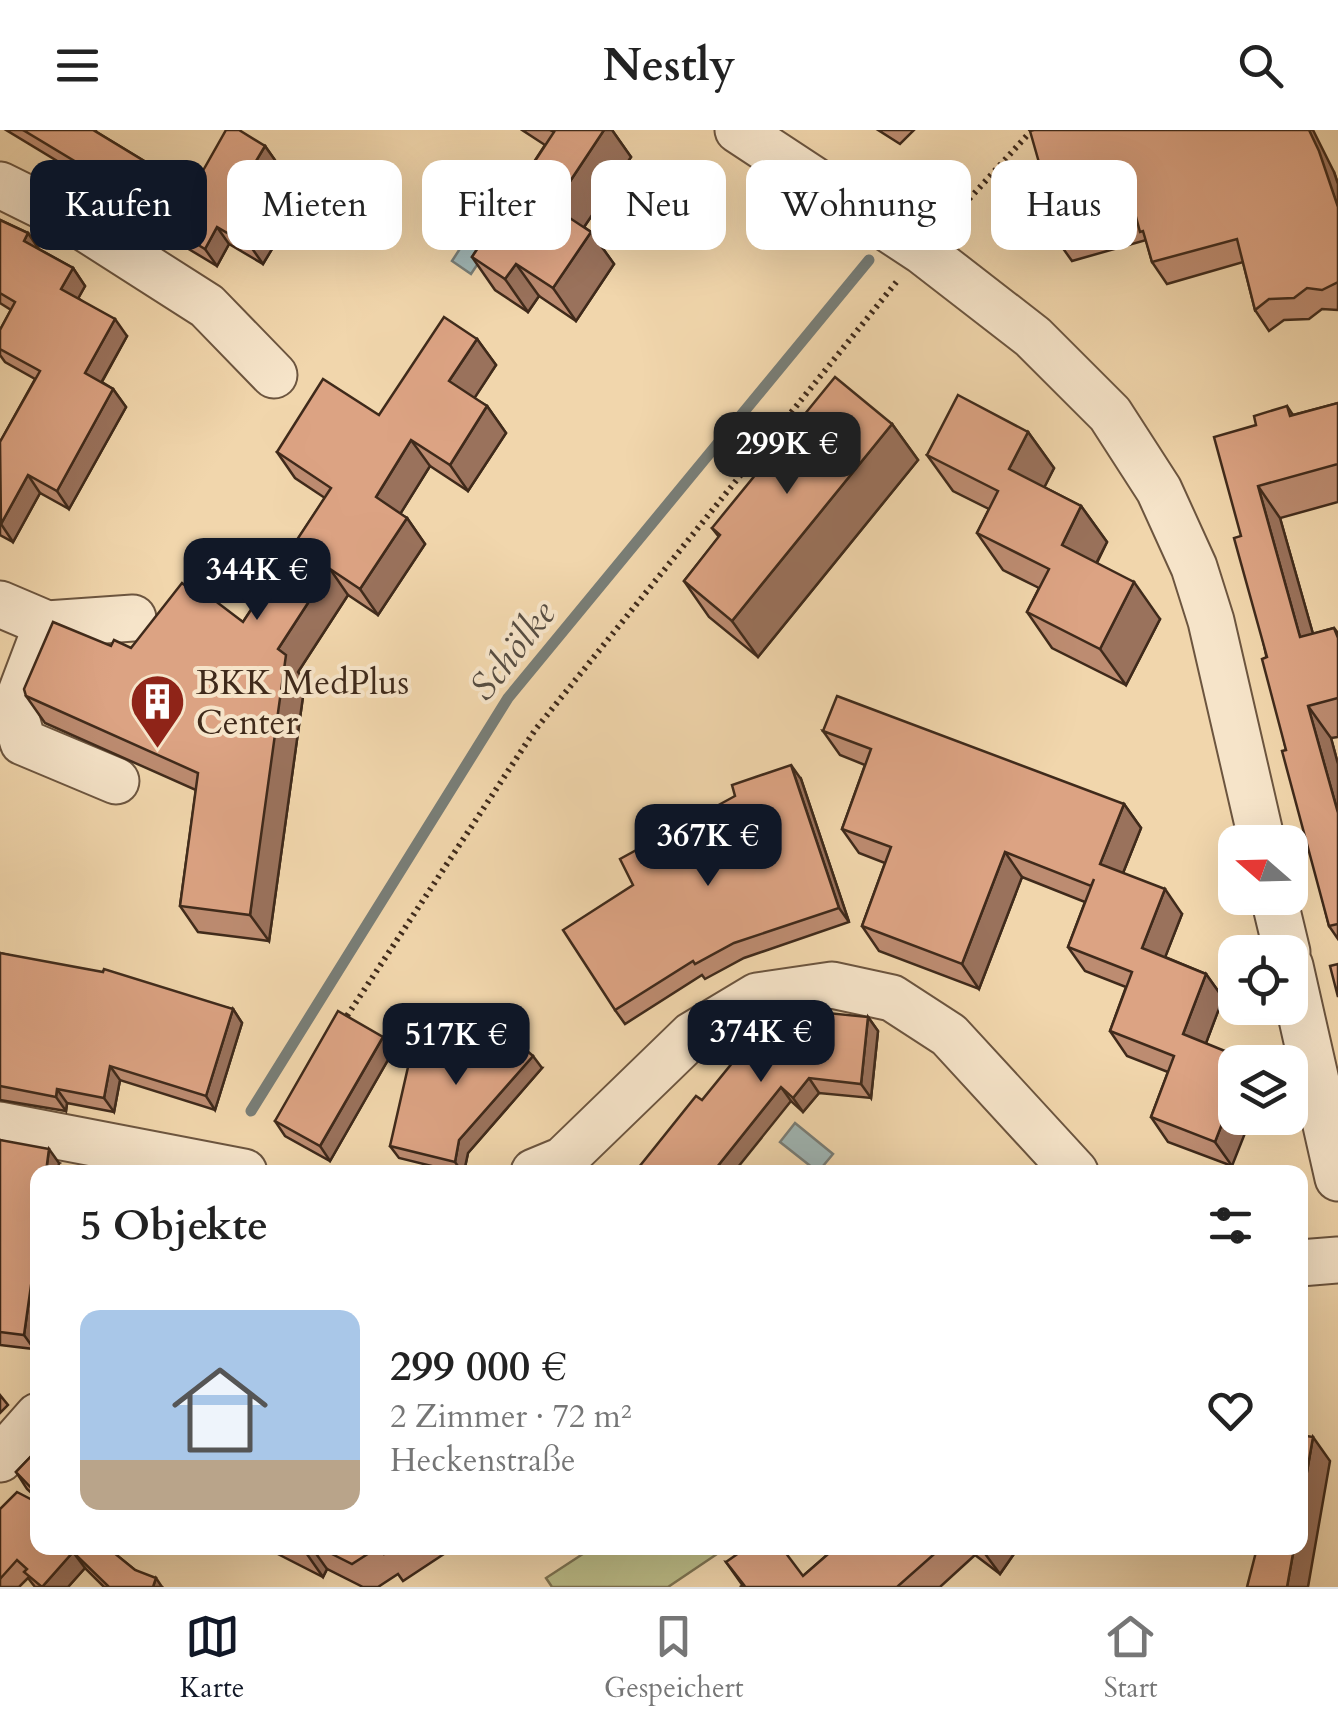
<!DOCTYPE html>
<html lang="de">
<head>
<meta charset="utf-8">
<style>
  body { margin:0; font-family:Cardo,serif; background:#f2f2f2; color:#222; height:100vh; display:flex; flex-direction:column; font-size:38px; white-space:nowrap }
  * { box-sizing:border-box; margin:0 }
  p { font-size:32px; color:#767676 }
  .icon { flex:none; width:55px; height:55px; fill:none; stroke:currentColor; stroke-width:2; stroke-linecap:round; stroke-linejoin:round }
  .map { position:relative; flex:1; overflow:hidden }
  .sheet { position:absolute; left:30px; top:1035px; width:1278px; height:390px; display:flex; flex-direction:column; background:#fff; border-radius:20px; box-shadow:0 10px 40px #0002 }
  .sheet>* { flex:none }
  .banner { position:absolute; left:30px; top:30px; width:1280px; height:90px; display:flex; gap:20px }
  .needle { width:65px; rotate:290deg }
  .buttons { position:absolute; left:1218px; top:695px; display:grid; gap:20px }
  .buttons a { display:grid; place-items:center; width:90px; height:90px; border-radius:20px; background:#fff; box-shadow:0 10px 40px #0002; font-size:50px }
  .price { position:absolute; translate:-50% -85px; padding:0 22px; border-radius:20px; background:#111827; color:#fff; font-size:32px; line-height:65px; filter:drop-shadow(0 2px 5px #0008) }
  .price::after { content:''; position:absolute; left:50%; top:60px; width:30px; height:22px; margin-left:-15px; background:inherit; clip-path:polygon(0 0,100% 0,50% 100%) }
  .price.selected { background:#222; color:#fff }
  ul { padding:0; list-style:none }
  li { display:flex; align-items:center; gap:30px; height:250px; padding:0 50px }
  li+li { border-top:2px solid #e0e0e0 }
  li span { display:grid; place-items:center; flex:none; width:280px; height:200px; border-radius:20px; color:#555 }
  li>.icon { margin-inline-start:auto }
  span .icon { width:120px; height:120px; fill:#fffc; stroke-width:1 }
  li b { font-size:42px }
  h2 { display:flex; justify-content:space-between; align-items:center; height:120px; padding:0 50px; font-size:42px }
  .tag { padding:0 35px; border-radius:20px; background:#fff; box-shadow:0 10px 40px #0002; font-size:35px; line-height:90px }
  .tag.selected { background:#111827; color:#fff }
  header { display:flex; justify-content:space-between; align-items:center; height:130px; padding:0 50px; background:#fff; font-size:45px; font-weight:700 }
  .tabs { display:flex; justify-content:space-around; align-items:center; height:140px; border-top:2px solid #e0e0e0; background:#fff; font-size:28px; color:#767676 }
  .tabs a { display:grid; justify-items:center; gap:5px }
  .tabs .selected { color:#111827 }
  .map>svg:first-child { display:block }
  .green { fill:#bcbd88; stroke:#7e7452; stroke-width:2.5 }
  .water { fill:#a0b6b5; stroke:#797e77; stroke-width:2.5 }
  .lines { fill:none; stroke-linecap:round; stroke-linejoin:round }
  .stream { stroke:#797e77; stroke-width:11 }
  .minor-casing { stroke:#6c553f; stroke-width:49 }
  .path { stroke:#3f2a1b; stroke-width:6; stroke-dasharray:2.5 5; stroke-linecap:butt }
  .minor { stroke:#f6e4c9; stroke-width:45 }
  .wall { fill:#bd8c71; stroke:#3f2a1b; stroke-width:2.5 }
  .shaded-wall { fill:#9a725c; stroke:#3f2a1b; stroke-width:2.5 }
  .building { fill:#dca383; stroke:#3f2a1b; stroke-width:2.5 }
  .labels { text-anchor:middle; stroke-width:8; stroke-linejoin:round; paint-order:stroke }
  .poi-label { font-size:35px; fill:#3f2a1b; stroke:#f6e4c9; text-anchor:start }
  .water-label { font-size:38px; font-style:italic; fill:#574d42; stroke:#f6e4c9 }
</style>
</head>
<body>
<header><svg class="icon" aria-label="menu" viewBox="0 0 24 24"><path d="M4 6h16M4 12h16M4 18h16"/></svg>Nestly<svg class="icon" aria-label="search" viewBox="0 0 24 24"><circle cx="10" cy="10" r="6"/><path d="M15 15l6 6"/></svg></header>
<div class="map">
<svg width="1338" height="1457" viewBox="0 0 1338 1457">
  <rect width="100%" height="100%" fill="#f1d6ac"/>
  <filter id="stains"><feTurbulence type="fractalNoise" baseFrequency=".002" numOctaves="4"/><feColorMatrix values="0 0 0 0 .2 0 0 0 0 .09 0 0 0 0 .02 0 0 0 .5 -.17"/></filter>
  <radialGradient id="worn" r=".72"><stop offset=".6" stop-color="#630" stop-opacity="0"/><stop offset="1" stop-color="#630" stop-opacity=".3"/></radialGradient>
  <polygon class="green" points="592,1418 717,1418 720,1422 668,1457 552,1457 546,1448"/>
  <g class="water">
    <polygon points="487,77 507,90 471,144 452,131"/>
    <polygon points="795,993 833,1024 818,1042 780,1012"/>
  </g>
  <g class="lines">
    <polyline class="stream" points="251,981 508,568 869,130"/>
    <defs>
      <g id="minor">
        <polyline points="738,0 922,121 1033,207 1110,284 1159,360 1194,437 1211,491 1262,712"/>
        <polyline points="0,55 77,93 207,176 274,245"/>
        <polyline points="0,474 47,494 133,488"/>
        <polyline points="14,581 23,612 116,651"/>
        <polyline points="0,584 14,581 47,494"/>
        <polyline points="1274,768 1287,822"/>
        <polyline points="1290,836 1338,1048"/>
        <polyline points="0,995 244,1042"/>
        <polyline points="534,1042 563,1030 692,905 757,866 832,855 892,868 949,905 1075,1042"/>
        <polyline points="1300,1133 1338,1130"/>
        <polyline points="0,1329 38,1286"/>
      </g>
    </defs>
    <use href="#minor" class="minor-casing"/>
    <g class="path">
      <polyline points="949,91 1032,0"/>
      <polyline points="343,892 535,600 898,150"/>
    </g>
    <use href="#minor" class="minor"/>
  </g>
  <g class="wall">
    <polygon points="6,0 96,0 95,1 192,60 265,16 277,33 272,41 290,51 302,69 263,134 229,114 217,136 182,115 171,100"/>
    <polygon points="522,0 612,0 631,27 584,97 591,102 614,134 576,191 539,166 528,182 495,160 472,127 545,15"/>
    <polygon points="878,0 914,0 900,14"/>
    <polygon points="1334,42 1338,54 1338,180 1322,179 1309,189 1284,190 1269,201 1255,180 1243,132 1167,154 1152,132 1146,110 1072,131 1057,110 1038,44"/>
    <polygon points="0,90 28,103 39,119 73,138 85,156 78,168 127,206 102,252 113,259 126,277 69,379 40,363 13,412 0,405 0,312 35,249 5,232 0,225 0,200 11,180 0,173"/>
    <polygon points="477,209 496,235 474,268 487,276 506,303 468,361 430,336 400,384 407,388 425,414 378,485 348,465 298,542 305,552 269,811 198,802 180,776 196,660 45,593 26,566 111,516 131,518 193,462 243,492 325,368 295,348 277,322 379,285"/>
    <polygon points="1338,273 1338,372 1280,388 1313,504 1334,498 1338,503 1338,607 1331,608 1338,634 1338,809 1329,796 1286,620 1241,406 1256,295 1287,276 1293,285"/>
    <polygon points="892,294 918,330 758,527 709,487 684,451 719,407 712,398"/>
    <polygon points="1028,302 1054,338 1044,357 1081,376 1107,412 1097,433 1160,489 1126,555 1052,518 1027,482 1039,458 1003,440 977,403 989,379 953,361 927,325"/>
    <polygon points="823,601 1124,674 1141,698 1123,743 1182,784 1165,827 1206,844 1223,868 1206,913 1232,1036 1168,1012 1151,987 1168,942 1127,926 1110,901 1126,857 1085,841 1068,817 1085,772 1022,747 979,859 879,821 862,796 885,733 859,723 842,699 865,635 840,625"/>
    <polygon points="801,649 849,792 744,828 705,849 702,845 625,894 615,880"/>
    <polygon points="0,823 233,879 242,893 215,980 120,950 114,982 67,973 66,981 0,970"/>
    <polygon points="868,887 878,901 871,968 819,963 803,982 791,971 702,970"/>
    <polygon points="383,907 393,921 330,1031 285,1006 275,991"/>
    <polygon points="430,935 542,938 468,1023 464,1042 456,1042 399,1028 390,1016"/>
    <polygon points="0,1010 59,1033 38,1042 38,1193 34,1219 0,1215"/>
    <polygon points="0,1265 8,1275 0,1283"/>
    <polygon points="38,1319 38,1369 27,1359 16,1342"/>
    <polygon points="0,1379 108,1418 135,1440 162,1457 104,1457 85,1438 68,1457 35,1457 28,1448 19,1457 0,1457"/>
    <polygon points="266,1418 453,1418 403,1451 398,1444 378,1457 363,1457 327,1439 323,1447"/>
    <polygon points="835,1418 1018,1418 1000,1444 975,1425 940,1457 740,1457 743,1456 726,1432 803,1446"/>
  </g>
  <g class="shaded-wall">
    <polygon points="604,0 612,0 631,27 576,109 553,77"/>
    <polygon points="1309,0 1313,0 1334,42 1338,54 1338,77"/>
    <polygon points="265,16 277,33 268,49 256,31"/>
    <polygon points="290,51 302,69 263,134 251,117"/>
    <polygon points="217,97 229,114 217,136 205,119"/>
    <polygon points="591,102 614,134 576,191 553,158"/>
    <polygon points="28,103 40,121 24,111"/>
    <polygon points="516,134 539,166 528,182 505,149"/>
    <polygon points="73,138 85,156 74,176 61,159"/>
    <polygon points="115,189 127,206 97,260 85,243"/>
    <polygon points="477,209 496,235 468,278 449,251"/>
    <polygon points="113,259 126,277 69,379 57,361"/>
    <polygon points="487,276 506,303 468,361 450,335"/>
    <polygon points="892,294 918,330 758,527 732,491"/>
    <polygon points="1028,302 1054,338 1035,376 1009,339"/>
    <polygon points="411,310 430,336 394,394 376,367"/>
    <polygon points="28,345 40,363 13,412 1,394"/>
    <polygon points="1258,356 1280,388 1323,539 1300,507"/>
    <polygon points="1081,376 1107,412 1087,451 1062,415"/>
    <polygon points="407,388 425,414 378,485 360,459"/>
    <polygon points="330,439 348,465 298,542 305,552 269,811 250,785 278,519"/>
    <polygon points="1134,452 1160,489 1126,555 1100,519"/>
    <polygon points="1308,576 1331,608 1338,634 1338,683"/>
    <polygon points="791,635 801,649 849,792 839,778"/>
    <polygon points="1124,674 1141,698 1117,758 1100,734"/>
    <polygon points="1005,722 1022,747 979,859 962,834"/>
    <polygon points="1165,759 1182,784 1159,843 1142,818"/>
    <polygon points="1206,844 1223,868 1200,929 1183,904"/>
    <polygon points="233,879 242,893 215,980 206,966"/>
    <polygon points="868,887 878,901 871,968 861,954"/>
    <polygon points="383,907 393,921 330,1031 320,1016"/>
    <polygon points="533,926 542,938 468,1023 464,1042 462,1042 455,1032 459,1010"/>
    <polygon points="110,936 120,950 114,982 104,968"/>
    <polygon points="809,948 819,963 803,982 793,968"/>
    <polygon points="781,957 791,971 734,1042 713,1042"/>
    <polygon points="57,959 67,973 66,981 56,967"/>
    <polygon points="1235,960 1235,988 1251,988 1232,1036 1215,1012"/>
    <polygon points="49,1019 59,1033 58,1042 46,1042"/>
    <polygon points="38,1106 38,1193 34,1219 24,1205"/>
    <polygon points="1313,1307 1330,1331 1308,1457 1287,1457 1294,1418 1300,1418 1300,1382"/>
    <polygon points="305,1418 312,1418 327,1439 323,1447 304,1420"/>
    <polygon points="985,1418 1018,1418 1000,1444 983,1421"/>
    <polygon points="73,1422 85,1438 68,1457 42,1457"/>
    <polygon points="156,1448 162,1457 153,1457"/>
  </g>
  <g class="building">
    <polygon points="23,0 93,0 192,60 226,0 239,0 265,16 256,31 290,51 251,117 217,97 205,119 170,98 174,91"/>
    <polygon points="550,0 604,0 553,77 591,102 553,158 516,134 505,149 472,127 554,2"/>
    <polygon points="1034,0 1309,0 1319,21 1338,77 1338,152 1322,160 1307,158 1294,168 1269,169 1255,180 1237,109 1152,132 1143,101 1140,102 1136,87 1057,110 1038,44 1042,43 1030,1"/>
    <polygon points="0,90 28,103 24,111 73,138 61,159 115,189 85,243 113,259 57,361 28,345 1,394 0,312 40,241 0,219 0,200 15,172 0,163"/>
    <polygon points="444,187 477,209 449,251 487,276 450,335 411,310 376,367 407,388 360,459 330,439 278,519 286,525 250,785 180,776 198,643 26,566 24,559 53,492 111,516 114,510 131,518 182,453 193,462 197,457 243,492 331,358 277,322 323,249 379,285"/>
    <polygon points="835,247 892,294 732,491 684,451 720,405 712,398"/>
    <polygon points="958,265 1028,302 1009,339 1081,376 1062,415 1134,452 1100,519 1027,482 1049,439 977,403 998,361 927,325"/>
    <polygon points="1338,273 1338,334 1258,356 1300,507 1334,498 1338,508 1338,568 1308,576 1338,683 1338,794 1329,796 1282,621 1286,620 1262,529 1267,527 1234,408 1241,406 1214,307 1256,295 1254,286 1287,276 1290,286"/>
    <polygon points="837,566 1124,674 1100,734 1165,759 1142,818 1206,844 1183,904 1247,930 1246,932 1235,932 1235,960 1215,1012 1151,987 1174,926 1110,901 1132,842 1068,817 1094,749 1091,756 1005,722 962,834 862,796 891,717 842,699 871,619 823,601"/>
    <polygon points="791,635 839,778 734,813 695,834 693,831 615,880 563,800 633,755 620,729 735,666 732,655"/>
    <polygon points="0,823 103,842 104,839 233,879 206,966 110,936 104,968 57,959 56,967 0,956"/>
    <polygon points="1338,834 1338,867 1330,836"/>
    <polygon points="777,878 868,887 861,954 809,948 793,968 781,957 713,1042 635,1042 696,966 702,970"/>
    <polygon points="478,879 533,926 459,1010 455,1032 390,1016 411,924 430,935"/>
    <polygon points="338,881 383,907 320,1016 275,991"/>
    <polygon points="0,1010 49,1019 46,1042 38,1042 38,1106 24,1205 0,1202"/>
    <polygon points="1300,1305 1313,1307 1300,1382"/>
    <polygon points="38,1319 38,1365 16,1342"/>
    <polygon points="17,1362 38,1373 38,1418 108,1418 135,1440 156,1448 153,1457 109,1457 73,1422 42,1457 24,1442 27,1439 17,1430 0,1449 0,1379"/>
    <polygon points="320,1418 377,1418 352,1434"/>
    <polygon points="380,1418 393,1418 384,1424"/>
    <polygon points="746,1418 782,1418 803,1446 835,1418 941,1418 897,1457 740,1457 744,1455 726,1432"/>
    <polygon points="1257,1418 1294,1418 1287,1457 1247,1457"/>
  </g>
  <defs>
    <symbol id="building-pin" viewBox="-11 -11 22 30"><path d="M0 17L-7.5 6A9.5 9.5 0 1 1 7.5 6Z" fill="#8f2418" stroke="#f6e4c9"/><path d="M-4-6H4V6H1V3H-1V6H-4ZM-2.5-4.3h1.7v1.8h-1.7ZM.8-4.3h1.7v1.8H.8ZM-2.5-1h1.7V.8h-1.7ZM.8-1h1.7V.8H.8Z" fill="#fff"/></symbol>
  </defs>
  <g fill-rule="evenodd">
    <use href="#building-pin" x="126" y="540" width="63" height="86"/>
  </g>
  <g class="labels">
    <g class="poi-label">
      <text x="196" y="564">BKK MedPlus<tspan x="196" dy="40">Center</tspan></text>
    </g>
    <g class="water-label">
      <text transform="translate(512 520) rotate(-52)" y="13">Schölke</text>
    </g>
  </g>
  <rect width="100%" height="100%" filter="url(#stains)"/>
  <rect width="100%" height="100%" fill="url(#worn)"/>
</svg>
<div class="buttons">
<a><svg class="needle" viewBox="-14 -14 28 28"><path d="M0-13l5 13h-10z" fill="#e53935"/><path d="M0 13l5-13h-10z" fill="#767676"/></svg></a>
<a><svg class="icon" aria-label="locate" viewBox="0 0 24 24"><circle cx="12" cy="12" r="6"/><path d="M12 2v4M12 18v4M2 12h4M18 12h4"/></svg></a>
<a><svg class="icon" aria-label="layers" viewBox="0 0 24 24"><path d="M12 4l9 5-9 5-9-5zM3 14l9 5 9-5"/></svg></a>
</div>
<b class="price selected" style="left:787px;top:367px">299K €</b>
<b class="price" style="left:257px;top:493px">344K €</b>
<b class="price" style="left:708px;top:759px">367K €</b>
<b class="price" style="left:761px;top:955px">374K €</b>
<b class="price" style="left:456px;top:958px">517K €</b>
<div class="banner">
<a class="tag selected">Kaufen</a>
<a class="tag">Mieten</a>
<a class="tag">Filter</a>
<a class="tag">Neu</a>
<a class="tag">Wohnung</a>
<a class="tag">Haus</a>
</div>
<section class="sheet">
<h2>5 Objekte<svg class="icon" aria-label="filters" viewBox="0 0 24 24"><path d="M4 7h16M4 17h16"/><circle cx="9" cy="7" r="2"/><circle cx="15" cy="17" r="2"/></svg></h2>
<ul>
<li><span style="background:linear-gradient(#a9c7e8 75%,#b9a48a 0)"><svg class="icon" aria-label="home" viewBox="0 0 24 24"><path d="M3 11l9-7 9 7M6 9v11h12V9"/></svg></span><div><b>299 000 €</b><p>2 Zimmer · 72 m²</p><p>Heckenstraße</p></div><svg class="icon" aria-label="heart" viewBox="0 0 24 24"><path d="M12 20l-8-8c-3-5 5-10 8-4 3-6 11-1 8 4z"/></svg></li>
</ul>
</section>
</div>
<nav class="tabs">
<a class="selected"><svg class="icon" aria-label="map" viewBox="0 0 24 24"><path d="M3 6l6-2 6 2 6-2v14l-6 2-6-2-6 2zM9 4v14M15 6v14"/></svg>Karte</a>
<a><svg class="icon" aria-label="saved" viewBox="0 0 24 24"><path d="M7 4h10v16l-5-4-5 4z"/></svg>Gespeichert</a>
<a><svg class="icon" aria-label="home" viewBox="0 0 24 24"><path d="M3 11l9-7 9 7M6 9v11h12V9"/></svg>Start</a>
</nav>
</body>
</html>
